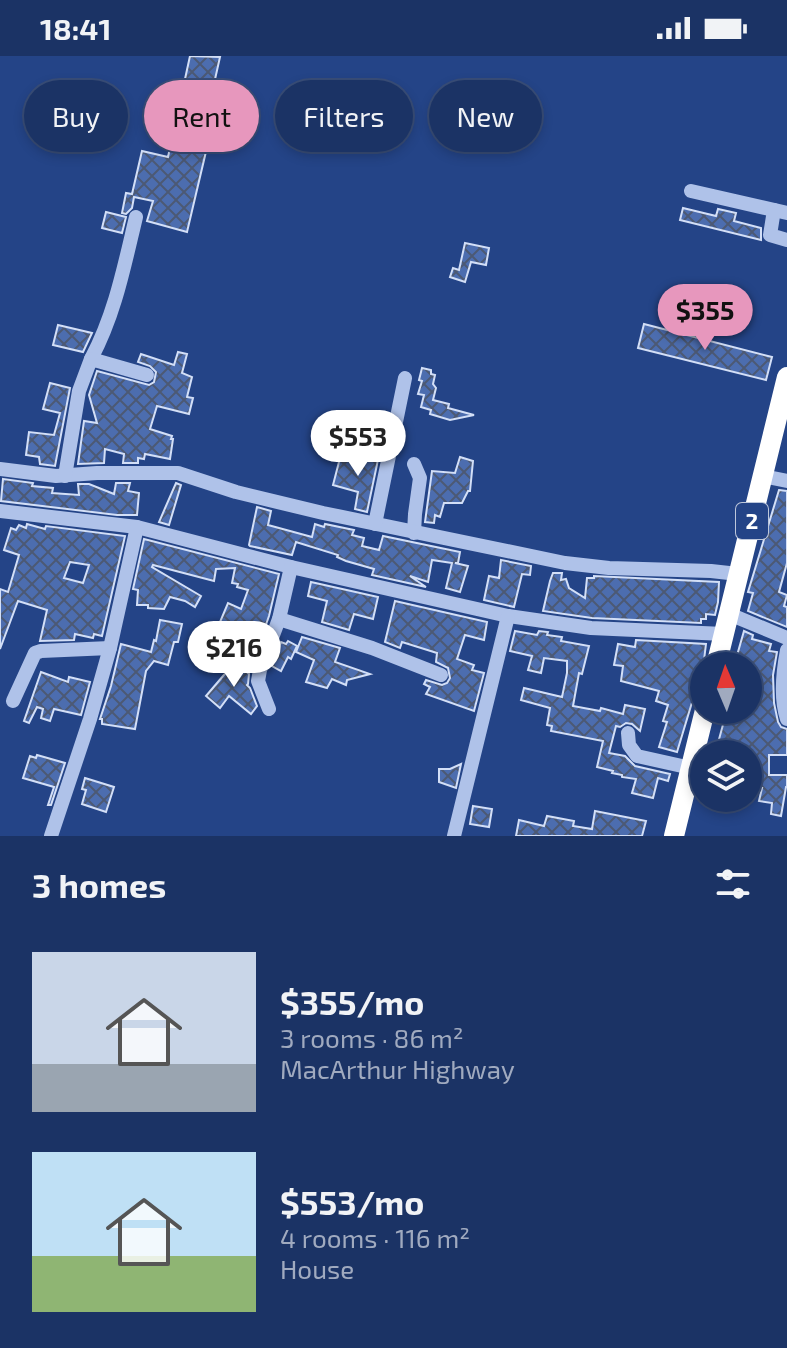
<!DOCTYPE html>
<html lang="en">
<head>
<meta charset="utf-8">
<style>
  body { margin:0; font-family:"Exo 2",sans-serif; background:#243b6b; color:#f1f3f6; height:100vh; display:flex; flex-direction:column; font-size:30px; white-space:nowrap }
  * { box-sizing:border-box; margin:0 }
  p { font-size:26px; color:#a0aabf }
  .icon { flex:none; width:44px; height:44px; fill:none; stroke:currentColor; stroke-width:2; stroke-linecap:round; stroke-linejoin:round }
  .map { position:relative; height:780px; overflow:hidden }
  .drawer { display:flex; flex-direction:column; background:#1b3365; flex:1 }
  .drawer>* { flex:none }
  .hud { position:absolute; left:24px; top:24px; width:740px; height:72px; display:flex; gap:16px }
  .needle { width:52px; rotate:358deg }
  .fabs { position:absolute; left:690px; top:596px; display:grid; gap:16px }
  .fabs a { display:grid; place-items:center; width:72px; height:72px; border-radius:50%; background:#1b3365; box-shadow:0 4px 12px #0003,0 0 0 2px #394e79; font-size:40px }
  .price { position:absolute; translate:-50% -68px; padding:0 18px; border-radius:28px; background:#fff; color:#222; font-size:26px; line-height:52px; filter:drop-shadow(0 2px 4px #0008) }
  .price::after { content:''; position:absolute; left:50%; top:48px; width:24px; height:18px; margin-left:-12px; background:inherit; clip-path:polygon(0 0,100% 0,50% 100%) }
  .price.selected { background:#e797bd; color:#111 }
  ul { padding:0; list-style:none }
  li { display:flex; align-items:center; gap:24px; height:200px; padding:0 32px }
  li span { display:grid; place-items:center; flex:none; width:224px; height:160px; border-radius:0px; color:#555 }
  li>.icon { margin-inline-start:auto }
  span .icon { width:96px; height:96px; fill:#fffc; stroke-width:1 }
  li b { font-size:34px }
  h2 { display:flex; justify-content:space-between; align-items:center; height:96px; padding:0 32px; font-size:34px }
  .tag { padding:0 28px; border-radius:36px; background:#1b3365; box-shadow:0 4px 12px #0003,0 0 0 2px #394e79; font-size:28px; line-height:72px }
  .tag.selected { background:#e797bd; color:#111 }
  .status { display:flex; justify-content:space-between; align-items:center; height:56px; padding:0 40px; background:#1b3365; direction:ltr }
  .status svg { height:22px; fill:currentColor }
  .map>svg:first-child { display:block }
  .building { fill:url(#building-cross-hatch); stroke:#d3dff7; stroke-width:2; fill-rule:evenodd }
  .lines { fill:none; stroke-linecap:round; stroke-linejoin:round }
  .minor { stroke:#afc2e9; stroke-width:14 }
  .highway { stroke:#fff; stroke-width:20 }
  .labels { text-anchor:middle; stroke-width:7; stroke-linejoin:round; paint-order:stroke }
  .shield { fill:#244487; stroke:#bdc7db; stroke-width:2 }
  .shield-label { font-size:22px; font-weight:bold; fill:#fff }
</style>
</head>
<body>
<div class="status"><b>18:41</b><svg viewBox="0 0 49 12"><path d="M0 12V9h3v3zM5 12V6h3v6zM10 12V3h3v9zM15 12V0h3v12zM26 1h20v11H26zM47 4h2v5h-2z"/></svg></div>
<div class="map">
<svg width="787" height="780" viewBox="0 0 787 780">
  <defs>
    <pattern id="building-cross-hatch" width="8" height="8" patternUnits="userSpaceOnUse" patternTransform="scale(2)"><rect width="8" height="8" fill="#4c6daf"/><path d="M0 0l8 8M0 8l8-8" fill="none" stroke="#4c5974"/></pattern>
  </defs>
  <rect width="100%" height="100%" fill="#244487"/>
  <g class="building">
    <polygon points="190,0 220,1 201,86 208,87 187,176 147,165 153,145 134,141 132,152 126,158 122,157 126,137 132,138 142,95 168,101"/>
    <polygon points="683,152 716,160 718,153 736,157 734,165 761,172 761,184 680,164"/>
    <polygon points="106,156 126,161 122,177 102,172"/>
    <polygon points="465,187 489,192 486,209 471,206 465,226 450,221 453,212 459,214"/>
    <polygon points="644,268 772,301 766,324 638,292"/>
    <polygon points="58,269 92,277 83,296 53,289"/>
    <polygon points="178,296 187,298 182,317 192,321 187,341 193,342 189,358 157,350 150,373 172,380 171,383 173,383 170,403 145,398 144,403 138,402 138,407 123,407 124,398 105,393 104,407 78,408 84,365 97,367 89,339 97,315 149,329 154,326 156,316 150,310 138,306 141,298 174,309"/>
    <polygon points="422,312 431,314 431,318 435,319 433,328 436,332 433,344 449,348 448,352 474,359 450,364 430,358 431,354 421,351 424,339 418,338 422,325 419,324"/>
    <polygon points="50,327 70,332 55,410 40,408 39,401 26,399 29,376 54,379 60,357 43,353"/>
    <polygon points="365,395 379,399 367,456 355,453 358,436 333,429 340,402 363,408"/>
    <polygon points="460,401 473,405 470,435 468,435 462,447 444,447 440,461 435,459 434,467 425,466 432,415 455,417"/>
    <polygon points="3,423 33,427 32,430 53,432 52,437 79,439 78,428 89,428 114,438 116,427 130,427 128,435 139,437 137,459 117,459 1,445"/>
    <polygon points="176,427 181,429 169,469 159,466"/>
    <polygon points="779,434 787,435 787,507 779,536 787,539 784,550 787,551 787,571 748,555 753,537 748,536"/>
    <polygon points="257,451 271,455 268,469 312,481 315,468 324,471 325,468 354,474 352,479 364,482 362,490 379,494 383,480 460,496 458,507 455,507 468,510 460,536 446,532 452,507 432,504 428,526 410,520 426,531 372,519 374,513 346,505 337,501 338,499 296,486 292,499 250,490 249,489"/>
    <path d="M 27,468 L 45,473 L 46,470 L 125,480 L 102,580 L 94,578 L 93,582 L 75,578 L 74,584 L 40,585 L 47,554 L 18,545 L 0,593 L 0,533 L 8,536 L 19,499 L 4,494 L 11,472 L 16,474 L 19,469 L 26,472 ZM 70,506 L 89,509 L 83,527 L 64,522 Z"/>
    <polygon points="144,483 279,518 269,560 263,577 252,573 250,580 220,566 228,547 241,553 248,534 237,531 238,528 232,527 235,512 216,513 214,525 153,509 152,511 201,540 195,551 185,545 170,541 164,553 148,552 148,549 137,549 138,534 133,533"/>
    <polygon points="501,504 531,510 530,519 522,518 514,551 484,544 489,520 499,522"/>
    <polygon points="553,517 562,517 561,524 566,523 569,532 585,542 587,522 594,522 594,520 719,526 718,546 715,559 706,558 706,563 701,563 701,567 592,562 543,555 550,525"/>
    <polygon points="311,526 378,541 373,563 354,558 349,574 322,566 327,545 308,540"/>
    <polygon points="395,545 487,566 484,584 465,579 457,603 474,609 472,614 484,617 474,655 426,638 430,631 424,628 426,624 442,629 447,627 450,622 448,612 436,606 437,597 402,586 400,592 385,586"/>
    <polygon points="160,564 182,568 178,586 174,586 168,609 154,605 146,615 135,673 102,668 102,663 100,663 111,630 121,588 151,596 154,584 156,585"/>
    <polygon points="515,575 537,579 539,575 548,576 547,579 562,581 561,585 589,590 582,618 579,617 573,650 600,655 601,652 623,658 625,649 645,653 640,675 632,668 626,667 620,671 616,670 609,697 625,700 635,710 670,718 668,725 658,722 653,742 632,737 636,723 622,721 622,719 612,717 613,715 597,711 603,685 551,675 552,670 547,669 550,652 521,644 524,632 562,641 567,617 567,605 544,602 541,617 528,614 532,600 510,595"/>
    <polygon points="744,575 753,579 752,583 771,588 769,595 777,596 773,619 774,647 778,666 781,671 787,673 787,699 769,699 769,719 787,719 787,731 786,731 781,760 771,758 772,747 759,745 762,732 748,732 748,698 715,698 727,654 748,654 748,610 734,610"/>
    <polygon points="302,581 340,592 335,606 370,618 347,624 346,629 332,623 327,632 306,626 314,604 296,596"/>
    <polygon points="636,584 706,588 702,620 700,620 677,696 659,691 667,666 663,665 668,649 656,645 659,635 621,625 623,610 614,609 618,588 635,591"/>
    <polygon points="288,585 297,590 291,603 288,601 281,615 272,610 281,586 286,588"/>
    <polygon points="235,606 249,618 248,628 247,629 250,632 257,650 251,658 229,640 220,652 206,640"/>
    <polygon points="41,616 68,626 69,621 90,626 81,659 54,653 50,665 41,662 43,653 37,651 29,667 24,665"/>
    <polygon points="37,699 65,707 51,749 48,749 54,731 23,722 30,700 36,702"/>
    <polygon points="461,708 456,732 439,726 439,713 450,713"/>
    <polygon points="85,722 114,731 106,756 82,748 86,734 82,733"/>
    <polygon points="473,750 492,753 489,771 470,768"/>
    <polygon points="595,755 646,765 642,780 516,780 519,764 544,770 547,760 574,765 573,770 592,773"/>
  </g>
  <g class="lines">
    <g class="minor">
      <polyline points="691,135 787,157"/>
      <polyline points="774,154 770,179 787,184"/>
      <path d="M 91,303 C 115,258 124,211 136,161"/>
      <polyline points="414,408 420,422 415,458 414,477"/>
      <polyline points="0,413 56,420 97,417 178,417 236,436 323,457 565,507 609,512 711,515 738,518"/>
      <polyline points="65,420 79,335 91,303 147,319"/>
      <polyline points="763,420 787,425"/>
      <polyline points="0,455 137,471 291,511 508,560 591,572 724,578"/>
      <polyline points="375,468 405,322"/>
      <polyline points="729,558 787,582"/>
      <polyline points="279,563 372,592 441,619"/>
      <path d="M 787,594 C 783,615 780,642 787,663"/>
      <polyline points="13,645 35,597 41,595 110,592"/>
      <polyline points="269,653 258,625 260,614 279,563 291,511"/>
      <polyline points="628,677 629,689 637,700 691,712"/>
      <polyline points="51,780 90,663 110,592 137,471"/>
      <polyline points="454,780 508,560"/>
    </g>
    <g class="highway">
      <polyline points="716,610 787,321"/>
      <polyline points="674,780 705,654"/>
    </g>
  </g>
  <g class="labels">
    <rect class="shield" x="736" y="447" width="32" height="36" rx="6"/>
    <g class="shield-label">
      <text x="752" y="473">2</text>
    </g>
  </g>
</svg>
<div class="fabs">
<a><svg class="needle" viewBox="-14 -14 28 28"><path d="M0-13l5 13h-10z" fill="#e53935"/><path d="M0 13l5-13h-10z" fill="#a0aabf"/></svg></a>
<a><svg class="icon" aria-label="layers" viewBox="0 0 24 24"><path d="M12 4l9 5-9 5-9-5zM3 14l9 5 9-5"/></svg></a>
</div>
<b class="price selected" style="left:705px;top:296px">$355</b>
<b class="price" style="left:358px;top:422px">$553</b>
<b class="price" style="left:234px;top:633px">$216</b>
<div class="hud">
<a class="tag">Buy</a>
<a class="tag selected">Rent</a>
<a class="tag">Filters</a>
<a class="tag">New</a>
</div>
</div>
<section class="drawer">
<h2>3 homes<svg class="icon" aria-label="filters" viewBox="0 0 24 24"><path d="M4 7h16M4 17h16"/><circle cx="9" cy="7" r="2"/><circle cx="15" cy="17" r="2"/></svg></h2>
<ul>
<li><span style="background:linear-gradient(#c9d6e8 70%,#9aa5b1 0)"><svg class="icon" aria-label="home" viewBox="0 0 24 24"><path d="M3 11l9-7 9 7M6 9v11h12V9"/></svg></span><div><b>$355/mo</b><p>3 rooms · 86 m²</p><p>MacArthur Highway</p></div></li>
<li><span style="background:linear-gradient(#bfe0f5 65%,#8fb573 0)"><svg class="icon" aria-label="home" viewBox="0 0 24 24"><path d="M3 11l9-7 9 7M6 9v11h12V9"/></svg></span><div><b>$553/mo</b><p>4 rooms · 116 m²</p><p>House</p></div></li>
</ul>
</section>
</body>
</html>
